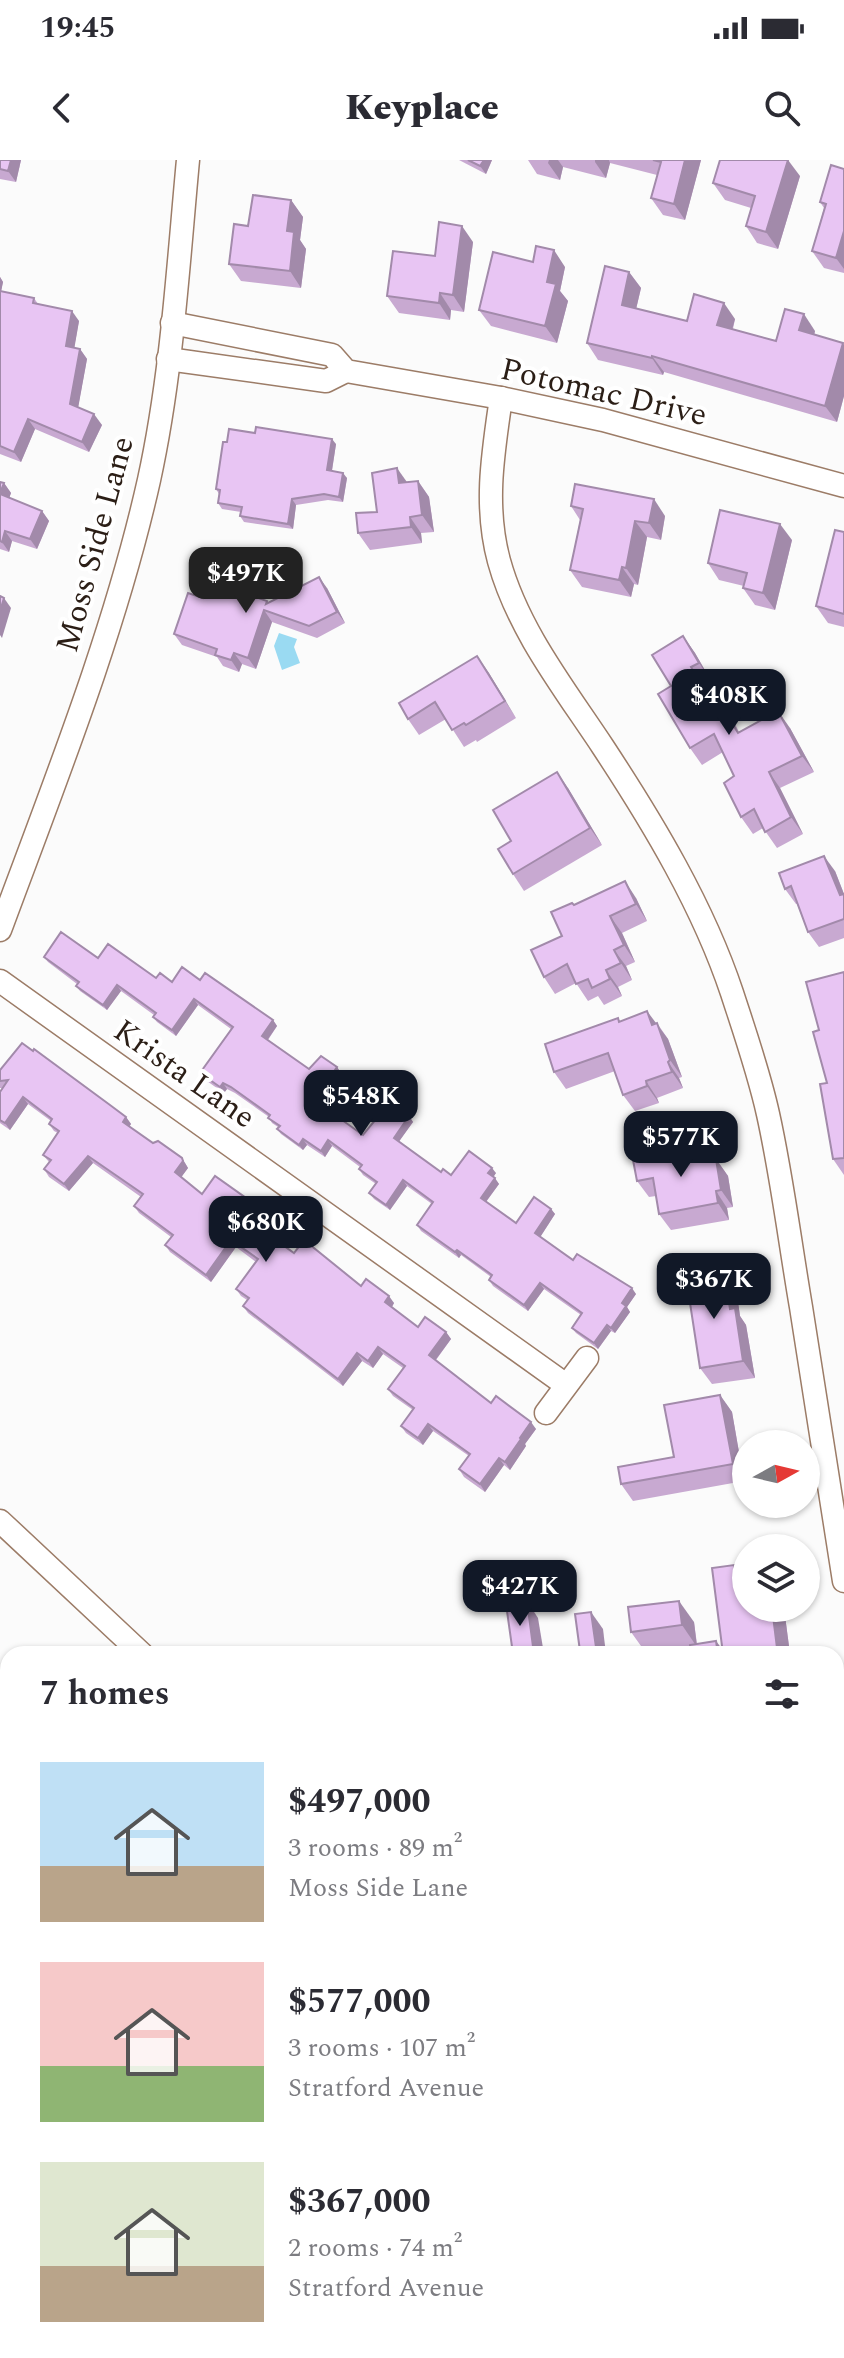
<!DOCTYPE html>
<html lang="en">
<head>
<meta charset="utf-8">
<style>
  body { margin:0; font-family:Spectral,serif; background:#f7f7f7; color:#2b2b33; height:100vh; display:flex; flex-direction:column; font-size:30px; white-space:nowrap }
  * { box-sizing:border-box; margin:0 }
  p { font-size:26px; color:#7c7c81 }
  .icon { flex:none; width:44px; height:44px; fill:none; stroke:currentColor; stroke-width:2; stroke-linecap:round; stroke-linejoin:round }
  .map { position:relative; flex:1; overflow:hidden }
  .sheet { position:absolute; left:0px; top:1486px; width:844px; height:712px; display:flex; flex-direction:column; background:#fff; border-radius:24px 24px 0 0; box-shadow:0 2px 6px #0004 }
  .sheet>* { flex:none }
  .needle { width:52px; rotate:82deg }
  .tools { position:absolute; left:732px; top:1270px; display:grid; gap:16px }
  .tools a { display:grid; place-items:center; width:88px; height:88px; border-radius:50%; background:#fff; box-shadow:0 2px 6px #0004; font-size:40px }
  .price { position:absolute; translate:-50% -68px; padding:0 18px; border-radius:16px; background:#111827; color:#fff; font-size:26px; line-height:52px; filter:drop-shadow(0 2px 4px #0008) }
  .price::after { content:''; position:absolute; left:50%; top:48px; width:24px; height:18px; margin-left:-12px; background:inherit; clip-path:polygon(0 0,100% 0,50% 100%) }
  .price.active { background:#222; color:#fff }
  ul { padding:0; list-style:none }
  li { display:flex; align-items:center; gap:24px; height:200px; padding:0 40px }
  li span { display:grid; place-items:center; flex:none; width:224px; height:160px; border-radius:0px; color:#555 }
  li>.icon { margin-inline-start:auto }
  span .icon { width:96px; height:96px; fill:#fffc; stroke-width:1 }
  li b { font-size:34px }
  h2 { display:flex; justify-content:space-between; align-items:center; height:96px; padding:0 40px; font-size:34px }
  .status { display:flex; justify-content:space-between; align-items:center; height:56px; padding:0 40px; background:#fff; direction:ltr }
  .status svg { height:22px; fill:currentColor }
  header { display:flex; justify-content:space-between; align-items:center; height:104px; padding:0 40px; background:#fff; font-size:36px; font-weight:800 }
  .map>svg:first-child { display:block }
  .water { fill:#9adaf2 }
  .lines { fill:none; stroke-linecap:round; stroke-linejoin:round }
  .street-casing { stroke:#9c7c67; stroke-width:25 }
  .street { stroke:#fff; stroke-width:22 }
  .wall { fill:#c8a9d1 }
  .shaded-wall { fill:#a28aaa }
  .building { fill:#e8c5f3; stroke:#a28aaa; stroke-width:2 }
  .labels { text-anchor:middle; stroke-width:8; stroke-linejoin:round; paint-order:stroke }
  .street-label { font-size:32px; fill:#2b1e16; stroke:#fff }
</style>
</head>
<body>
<div class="status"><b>19:45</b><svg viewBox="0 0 49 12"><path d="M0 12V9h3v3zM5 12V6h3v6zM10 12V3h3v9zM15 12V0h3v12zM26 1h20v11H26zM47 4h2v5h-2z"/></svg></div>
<header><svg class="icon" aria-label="back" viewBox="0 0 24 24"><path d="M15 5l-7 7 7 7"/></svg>Keyplace<svg class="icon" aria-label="search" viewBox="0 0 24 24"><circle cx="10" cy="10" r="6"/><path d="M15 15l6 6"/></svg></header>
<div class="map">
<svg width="844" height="2198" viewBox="0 0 844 2198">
  <rect width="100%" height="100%" fill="#fbfbfb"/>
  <polygon class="water" points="279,473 297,479 294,487 300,503 282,510 274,486"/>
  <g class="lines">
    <defs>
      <g id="street">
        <polyline points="172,163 332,195 346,211 501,238 603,260 844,326"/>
        <polyline points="168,199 326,221 346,211"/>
        <path d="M 501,238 C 493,293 484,346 499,401 C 518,470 564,528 603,587 C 653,663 703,746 732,833 C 745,873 759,913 768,954 C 782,1017 790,1083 801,1147 C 815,1238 830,1330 844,1421"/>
        <path d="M 0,770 C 54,624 115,472 149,320 C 172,215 178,106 188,0"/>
        <polyline points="0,821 566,1225"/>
        <polyline points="546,1253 587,1198"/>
        <polyline points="0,1361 142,1494"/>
        <polyline points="836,1571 844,1570"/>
        <polyline points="0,1878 8,1888"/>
        <polyline points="0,2008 8,2003"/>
        <polyline points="257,2190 264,2198"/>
        <polyline points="701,2190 708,2198"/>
      </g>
    </defs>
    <use href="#street" class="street-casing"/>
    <use href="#street" class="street"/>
  </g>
  <g class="wall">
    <polygon points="0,0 21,0 16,22 0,19"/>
    <polygon points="459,0 492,0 486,14"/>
    <polygon points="528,0 701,0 685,60 663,55 651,38 657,15 610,3 606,18 563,7 560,20 537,14"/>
    <polygon points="844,9 844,113 824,108 812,91 824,48 820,42"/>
    <polygon points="800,16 778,89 757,83 746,66 751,48 725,40 713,23"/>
    <polygon points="291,40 303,57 300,80 306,89 301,128 241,121 229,104 248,66"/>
    <polygon points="473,82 464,152 451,150 450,160 399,153 387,136 435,96"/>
    <polygon points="533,102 565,107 560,131 568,141 557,183 491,166 479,150"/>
    <polygon points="629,112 641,128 636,149 687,161 735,159 733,169 776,181 815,171 814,175 844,185 844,236 837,262 664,212 663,215 598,200 587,183"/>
    <polygon points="0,117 3,122 1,131 34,138 38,144 79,161 74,188 80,189 87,199 78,247 102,265 89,292 35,269 21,302 0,294"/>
    <polygon points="336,284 332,311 347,318 343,342 328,340 296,345 293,369 244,362 240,356 241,352 222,349 218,343 219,334 216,329"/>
    <polygon points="418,321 429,337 434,372 421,373 422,383 370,390 358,373 407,322"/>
    <polygon points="0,322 4,323 11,333 9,338 42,351 49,361 37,389 12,381 9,392 0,389"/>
    <polygon points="571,346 665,356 661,380 647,377 638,425 634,424 631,437 582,427 570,410 580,360"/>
    <polygon points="844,372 844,467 828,463 816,446"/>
    <polygon points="792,380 775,450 755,445 743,428 744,426 719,420 708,403"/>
    <polygon points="327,428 345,463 317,478 272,462 256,509 242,504 239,512 223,506 217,497 182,485 174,474 203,438 268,443"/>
    <polygon points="683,476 695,493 710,519 703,524 718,550 735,564 739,572 790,568 814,612 780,628 803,674 777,688 763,668 753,674 741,657 734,616 723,592 702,605 690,588"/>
    <polygon points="477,496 516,558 477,582 476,580 464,587 446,559 419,575 408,559"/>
    <polygon points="568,628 602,685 524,731 513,714 511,681"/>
    <polygon points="835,711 844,734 844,778 819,787 808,772 797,744 796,744 785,729"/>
    <polygon points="636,738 647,761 622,773 635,802 626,806 632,820 618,827 622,836 604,845 598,836 588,841 576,823 555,834 544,817 562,776 574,745"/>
    <polygon points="44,797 98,798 156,818 172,822 200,820 273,860 277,866 268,880 309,909 337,907 341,913 320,944 363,975 409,956 413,962 399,981 441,1012 451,1015 496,1013 493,1017 499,1024 486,1042 516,1063 551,1049 555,1054 540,1077 573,1100 636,1134 627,1147 630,1152 615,1173 611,1171 598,1189 576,1173 572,1168 581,1155 544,1129 528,1151 493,1126 489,1120 491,1117 461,1095 459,1098 421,1071 417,1065 432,1044 407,1026 390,1050 374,1039 369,1033 376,1024 363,1015 359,1009 360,1007 332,986 325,997 307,985 303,990 281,974 277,969 278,967 272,963 269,957 235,933 227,929 224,933 204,919 200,913 231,869 198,845 176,876 157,862 153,857 154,855 121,831 107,850 80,831 76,826 77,824 48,802"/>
    <polygon points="844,812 844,1015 833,999 827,923 819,870"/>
    <polygon points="618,858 620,861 657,863 668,879 682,917 679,918 683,928 657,938 659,943 635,951 623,935 615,911 566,929 554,912"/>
    <polygon points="0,910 126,957 131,964 129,966 153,983 182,998 188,1008 181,1017 202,1034 263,1050 268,1057 261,1067 264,1072 294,1093 394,1143 392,1147 418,1167 446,1172 451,1179 436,1200 491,1243 536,1269 525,1284 526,1286 510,1310 504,1305 485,1332 464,1317 459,1309 469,1296 433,1271 423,1285 406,1273 401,1266 413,1250 393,1236 388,1229 403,1208 383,1194 373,1208 362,1201 343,1226 248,1153 243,1146 247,1140 241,1136 236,1129 256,1102 236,1087 211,1122 170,1092 165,1085 171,1077 139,1053 134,1046 141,1037 93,1003 69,1031 49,1017 44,1009 49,1002 43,995 58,973 54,971 49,964 51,961 28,944 10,970 0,963 0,932 3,928 0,928"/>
    <polygon points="704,990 711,1000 716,999 728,1016 733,1047 727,1048 729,1060 671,1070 659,1054 656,1036 649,1037 637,1021 691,992"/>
    <polygon points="736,1128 740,1156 746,1165 755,1218 712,1224 700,1208"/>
    <polygon points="720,1235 732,1252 744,1321 633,1341 621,1324 674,1297"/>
    <polygon points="734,1405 746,1421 746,1448 784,1448 790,1494 691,1494 690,1488 646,1493 631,1472 694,1462 697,1484 716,1481 723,1490"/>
  </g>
  <g class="shaded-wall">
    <polygon points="11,0 21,0 16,22 8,11"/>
    <polygon points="484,0 492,0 486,14 480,6"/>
    <polygon points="549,0 558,0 563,7 560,20 548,3"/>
    <polygon points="595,0 609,0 610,3 606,18 595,2"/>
    <polygon points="685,0 701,0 685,60 674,44"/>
    <polygon points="788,0 800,16 778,89 766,72"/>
    <polygon points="291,40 303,57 300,80 306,89 301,128 290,111 287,71"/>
    <polygon points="462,66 473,82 464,152 453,135"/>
    <polygon points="844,71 844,109 836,98"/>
    <polygon points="554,90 565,107 560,131 568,141 557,183 545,166 547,122"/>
    <polygon points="629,112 641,128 633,162 622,145"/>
    <polygon points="0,117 3,122 0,137"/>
    <polygon points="440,133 451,150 450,160 439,143"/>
    <polygon points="724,143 735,159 729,181 717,165"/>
    <polygon points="72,151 79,161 73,196 66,186"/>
    <polygon points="804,154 815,171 811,187 799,170"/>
    <polygon points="843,183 844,185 844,236 837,262 825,246"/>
    <polygon points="80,189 87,199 77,254 70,244"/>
    <polygon points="652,196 664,212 663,215 652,198"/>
    <polygon points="94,254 102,265 89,292 82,282"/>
    <polygon points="28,259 35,269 21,302 14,292"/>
    <polygon points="332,279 336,284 331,316 327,310"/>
    <polygon points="397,308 409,325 399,323"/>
    <polygon points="343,313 347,318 343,342 339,337"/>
    <polygon points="418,321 429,337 434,372 422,355"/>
    <polygon points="4,323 11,333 7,344 0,335"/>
    <polygon points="292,339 296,345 293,369 288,364"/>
    <polygon points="654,339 665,356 661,380 649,363"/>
    <polygon points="42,351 49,361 37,389 30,379"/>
    <polygon points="410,357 421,373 422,383 411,367"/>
    <polygon points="635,361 647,377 638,425 626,408"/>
    <polygon points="780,364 792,380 775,450 763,433"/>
    <polygon points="5,371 12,381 9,392 2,382"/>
    <polygon points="622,407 634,424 631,437 619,420"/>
    <polygon points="319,417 327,428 345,463 337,452"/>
    <polygon points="4,438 11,448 2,478 0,475 0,451"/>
    <polygon points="264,450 272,462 256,509 248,498"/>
    <polygon points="683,476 695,493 710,519 699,503"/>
    <polygon points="234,493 242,504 239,512 231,500"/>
    <polygon points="477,496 489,513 516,558 505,541"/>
    <polygon points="691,507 703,524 729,568 717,551"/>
    <polygon points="778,551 790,568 814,612 802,596"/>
    <polygon points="557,612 568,628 602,685 590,668"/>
    <polygon points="769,612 780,628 803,674 791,657"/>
    <polygon points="824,696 835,711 844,734 840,735"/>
    <polygon points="625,721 636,738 647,761 636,744"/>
    <polygon points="610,756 622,773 635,802 624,785"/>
    <polygon points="614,790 626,806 632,820 621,803"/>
    <polygon points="606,810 618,827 622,836 610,819"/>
    <polygon points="117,825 121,831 107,850 103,845"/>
    <polygon points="194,839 198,845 176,876 172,870"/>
    <polygon points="647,851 668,879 682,917 670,900 652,865"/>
    <polygon points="273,860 277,866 266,882 262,876"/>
    <polygon points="668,902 679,918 683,928 672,912"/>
    <polygon points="337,907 341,913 319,946 314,940"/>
    <polygon points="646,921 657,938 659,943 647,926"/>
    <polygon points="223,923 227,929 224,933 220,927"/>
    <polygon points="23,937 28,944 10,970 5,963"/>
    <polygon points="409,956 413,962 398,983 394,978"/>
    <polygon points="126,957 131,964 128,969 123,962"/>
    <polygon points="303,979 307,985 303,990 299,985"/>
    <polygon points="328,980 332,986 325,997 321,991"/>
    <polygon points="704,990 716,1006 706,1001"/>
    <polygon points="88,996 93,1003 69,1031 64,1024"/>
    <polygon points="182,998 188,1008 180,1019 175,1012"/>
    <polygon points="716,999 728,1016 733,1047 721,1030"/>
    <polygon points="492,1008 496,1013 492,1019 488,1013"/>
    <polygon points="495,1018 499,1024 485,1043 481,1038"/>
    <polygon points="403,1020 407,1026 390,1050 386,1045"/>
    <polygon points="716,1031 727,1048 729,1060 718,1043"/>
    <polygon points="551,1049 555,1054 539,1079 535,1073"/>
    <polygon points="263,1050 268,1057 261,1067 264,1072 263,1074 255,1061"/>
    <polygon points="231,1080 236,1087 211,1122 206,1115"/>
    <polygon points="457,1090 461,1095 459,1098 455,1092"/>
    <polygon points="724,1111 736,1128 740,1156 746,1165 755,1218 743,1201 730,1149"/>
    <polygon points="540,1123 544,1129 528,1151 524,1145"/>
    <polygon points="632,1128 636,1134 627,1147 630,1152 615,1173 611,1168 622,1143"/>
    <polygon points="389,1136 394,1143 390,1150 385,1142"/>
    <polygon points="607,1165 611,1171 598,1189 594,1183"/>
    <polygon points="446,1172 451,1179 434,1202 429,1195"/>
    <polygon points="378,1187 383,1194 373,1208 368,1201"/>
    <polygon points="357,1193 362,1201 343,1226 338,1219"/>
    <polygon points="720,1235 732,1252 744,1321 733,1304"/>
    <polygon points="531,1262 536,1269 525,1284 526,1286 510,1310 505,1302"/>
    <polygon points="428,1264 433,1271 423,1285 418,1278"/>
    <polygon points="499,1298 504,1305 485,1332 480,1324"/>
    <polygon points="734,1405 746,1421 746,1440 738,1428"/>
    <polygon points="527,1441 538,1458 544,1494 534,1494"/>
    <polygon points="679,1441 694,1462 697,1487 682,1465"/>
    <polygon points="772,1448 784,1448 790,1494 781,1494 777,1488"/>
    <polygon points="591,1452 603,1469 606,1494 597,1494"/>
    <polygon points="716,1481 725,1494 718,1494"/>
  </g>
  <g class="building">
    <polygon points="0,0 11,0 8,11 0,9"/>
    <polygon points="468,0 484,0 480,6"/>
    <polygon points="653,0 685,0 674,44 651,38 661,2"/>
    <polygon points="720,0 788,0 766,72 746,66 755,36 713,23"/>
    <polygon points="831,5 844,9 844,71 836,98 812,91 826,44 820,42"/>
    <polygon points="253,35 291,40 287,71 294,72 290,111 229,104 234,64 248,66"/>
    <polygon points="439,62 462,66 453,135 440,133 439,143 387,136 393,91 435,96"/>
    <polygon points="536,86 554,90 547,122 556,124 545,166 479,150 493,92 533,102"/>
    <polygon points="605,106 629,112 622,145 687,161 694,134 724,143 717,165 776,181 785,149 804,154 799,170 843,183 825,246 652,196 652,198 587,183"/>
    <polygon points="0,131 34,138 33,143 72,151 66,186 80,189 70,244 94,254 82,282 28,259 14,292 0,286"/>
    <polygon points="256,267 332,279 327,310 343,313 339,337 324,334 292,339 288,364 240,356 242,347 218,343 220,330 216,329 223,282 227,282 229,269 255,273"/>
    <polygon points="397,308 399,323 418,321 422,355 410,357 411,367 358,373 356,353 377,352 372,313"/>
    <polygon points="0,322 4,323 0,333"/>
    <polygon points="575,324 654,339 649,363 635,361 626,408 622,407 619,420 570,410 583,349 571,346"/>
    <polygon points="0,334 42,351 30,379 5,371 2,382 0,381"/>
    <polygon points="720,350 780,364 763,433 743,428 747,413 708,403"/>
    <polygon points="835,370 844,372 844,454 816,446"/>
    <polygon points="319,417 337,452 309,466 264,450 248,498 234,493 231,500 215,495 217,489 174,474 188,433 203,438 209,421 267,441 266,444"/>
    <polygon points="0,436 4,438 0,451"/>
    <polygon points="683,476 699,503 691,507 717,551 723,548 738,573 778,551 802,596 769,612 791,657 765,672 754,649 741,657 724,623 734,616 714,574 690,588 658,534 671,526 652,495"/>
    <polygon points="477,496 505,541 466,565 464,563 452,570 435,542 408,559 399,543"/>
    <polygon points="557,612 590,668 513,714 498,689 511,681 493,650"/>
    <polygon points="824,696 840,735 844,734 844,759 808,772 791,726 785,729 779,713"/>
    <polygon points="625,721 636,744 610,756 624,785 614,790 621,803 606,810 610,819 592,828 588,819 576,824 567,804 544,817 531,790 562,776 551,752 572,743 574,745"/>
    <polygon points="61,772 98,798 108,784 156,818 160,813 172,822 182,807 200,820 205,813 273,860 262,876 309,909 321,896 337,907 314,940 363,975 390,942 409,956 394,978 441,1012 443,1009 451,1015 469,991 492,1008 488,1013 495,1018 481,1038 516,1063 534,1037 551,1049 535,1073 573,1100 577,1094 632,1128 622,1143 626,1146 611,1168 607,1165 594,1183 572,1168 582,1153 540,1123 524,1145 489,1120 492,1115 457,1090 455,1092 417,1065 433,1042 403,1020 386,1045 369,1033 377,1022 359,1009 362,1005 328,980 321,991 303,979 299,985 277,969 280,966 268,958 270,955 231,927 223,923 220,927 200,913 233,867 194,839 172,870 153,857 156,853 117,825 103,845 76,826 79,822 44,797"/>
    <polygon points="844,812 844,998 833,999 820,924 827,923 813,872 819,870 806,822"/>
    <polygon points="647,851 652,865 657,863 670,900 668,902 672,912 646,921 647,926 623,935 608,893 554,912 545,884 618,858 619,862"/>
    <polygon points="22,883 33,891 34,889 110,945 126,957 123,962 153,983 158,981 182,998 183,1001 175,1012 202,1034 215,1016 263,1050 255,1061 259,1064 258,1067 294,1093 304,1080 361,1126 366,1119 389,1136 385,1142 418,1167 425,1157 446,1172 429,1195 491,1243 496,1236 531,1262 520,1278 521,1279 505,1302 499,1298 480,1324 459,1309 470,1294 428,1264 418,1278 401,1266 414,1248 388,1229 405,1206 378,1187 368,1201 357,1193 338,1219 243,1146 249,1138 236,1129 258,1099 231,1080 206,1115 165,1085 173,1075 134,1046 143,1034 88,996 64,1024 44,1009 51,1000 43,995 59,971 49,964 52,959 23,937 5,963 0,960 0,932 8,920 0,921 0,910"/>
    <polygon points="687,987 688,992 704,990 706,1001 716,999 721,1030 716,1031 718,1043 659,1054 653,1018 637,1021 633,1000 671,994 670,990"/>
    <polygon points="724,1111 730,1149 735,1148 743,1201 700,1208 686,1117"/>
    <polygon points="720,1235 733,1304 621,1324 618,1307 674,1297 664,1245"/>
    <polygon points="734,1405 738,1428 746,1427 746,1448 772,1448 777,1488 723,1494 712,1408"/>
    <polygon points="527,1441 534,1494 513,1494 506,1444"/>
    <polygon points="679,1441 682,1465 631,1472 628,1447"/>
    <polygon points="591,1452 597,1494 557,1494 580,1491 575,1454"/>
    <polygon points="716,1481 718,1494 691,1494 690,1485"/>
  </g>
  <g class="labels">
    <g class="street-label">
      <text transform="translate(604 231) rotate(13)" y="11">Potomac Drive</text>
      <text transform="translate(94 384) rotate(-75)" y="11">Moss Side Lane</text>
      <text transform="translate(185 913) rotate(35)" y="11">Krista Lane</text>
    </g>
  </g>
</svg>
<div class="tools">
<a><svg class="needle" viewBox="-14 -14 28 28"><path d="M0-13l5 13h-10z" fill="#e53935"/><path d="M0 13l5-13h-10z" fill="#7c7c81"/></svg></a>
<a><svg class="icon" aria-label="layers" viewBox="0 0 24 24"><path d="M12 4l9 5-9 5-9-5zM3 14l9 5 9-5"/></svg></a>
</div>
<b class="price active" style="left:246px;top:455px">$497K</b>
<b class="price" style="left:729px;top:577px">$408K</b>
<b class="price" style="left:361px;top:978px">$548K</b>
<b class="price" style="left:681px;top:1019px">$577K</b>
<b class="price" style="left:266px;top:1104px">$680K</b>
<b class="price" style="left:714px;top:1161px">$367K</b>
<b class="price" style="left:520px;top:1468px">$427K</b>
<section class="sheet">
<h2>7 homes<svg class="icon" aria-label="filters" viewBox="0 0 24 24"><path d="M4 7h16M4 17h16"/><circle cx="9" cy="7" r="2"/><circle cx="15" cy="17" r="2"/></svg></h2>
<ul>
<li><span style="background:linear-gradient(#bfe0f5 65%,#b9a48a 0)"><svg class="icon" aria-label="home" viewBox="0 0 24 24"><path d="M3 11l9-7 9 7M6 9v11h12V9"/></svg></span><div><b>$497,000</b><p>3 rooms · 89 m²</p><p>Moss Side Lane</p></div></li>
<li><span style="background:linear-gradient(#f6c9c9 65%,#8fb573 0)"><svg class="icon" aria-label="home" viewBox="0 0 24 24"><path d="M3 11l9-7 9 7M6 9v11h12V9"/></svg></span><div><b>$577,000</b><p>3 rooms · 107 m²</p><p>Stratford Avenue</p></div></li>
<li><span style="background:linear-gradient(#dfe7d0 65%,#b9a48a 0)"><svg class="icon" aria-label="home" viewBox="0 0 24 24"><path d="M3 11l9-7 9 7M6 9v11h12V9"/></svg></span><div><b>$367,000</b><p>2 rooms · 74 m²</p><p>Stratford Avenue</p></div></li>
</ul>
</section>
</div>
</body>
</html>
